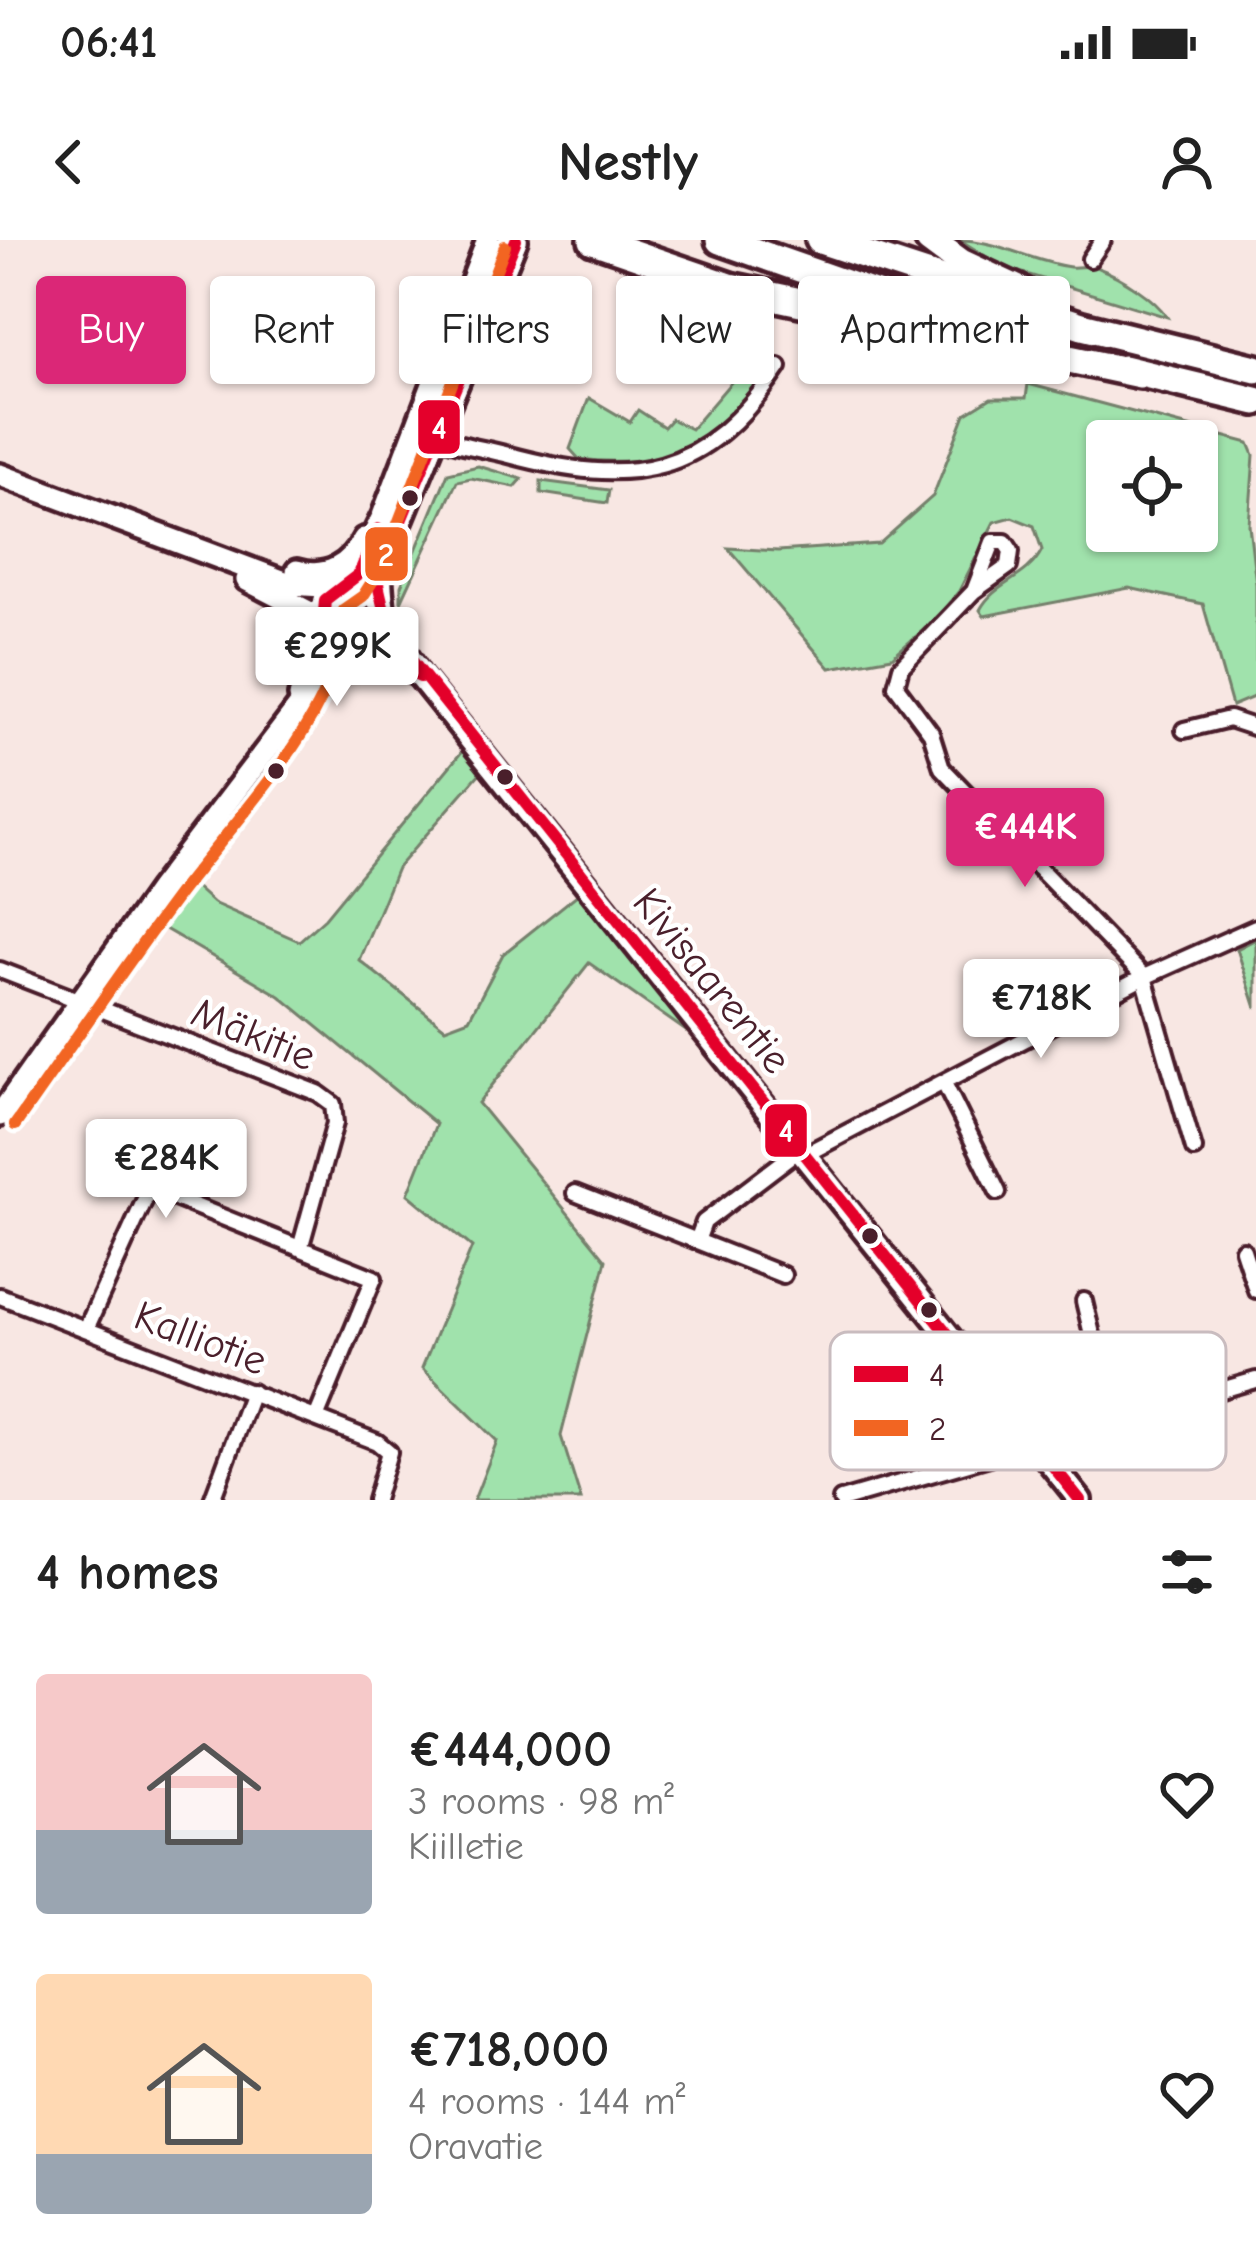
<!DOCTYPE html>
<html lang="en">
<head>
<meta charset="utf-8">
<style>
  body { margin:0; font-family:"Comic Neue",sans-serif; background:#f2f2f2; color:#222; height:100vh; display:flex; flex-direction:column; font-size:45px; white-space:nowrap }
  * { box-sizing:border-box; margin:0 }
  p { font-size:39px; color:#767676 }
  .icon { flex:none; width:66px; height:66px; fill:none; stroke:currentColor; stroke-width:2; stroke-linecap:round; stroke-linejoin:round }
  .map { position:relative; height:1260px; overflow:hidden }
  .sheet { display:flex; flex-direction:column; background:#fff; flex:1 }
  .sheet>* { flex:none }
  .guide { position:absolute; left:36px; top:36px; width:1185px; height:108px; display:flex; gap:24px }
  .tools { position:absolute; left:1086px; top:180px; display:grid; gap:24px }
  .tools a { display:grid; place-items:center; width:132px; height:132px; border-radius:12px; background:#fff; box-shadow:0 3px 9px #0004; font-size:60px }
  .price { position:absolute; translate:-50% -102px; padding:0 27px; border-radius:12px; background:#fff; color:#222; font-size:39px; line-height:78px; filter:drop-shadow(0 3px 6px #0008) }
  .price::after { content:''; position:absolute; left:50%; top:72px; width:36px; height:27px; margin-left:-18px; background:inherit; clip-path:polygon(0 0,100% 0,50% 100%) }
  .price.selected { background:#db2777; color:#fff }
  ul { padding:0; list-style:none }
  li { display:flex; align-items:center; gap:36px; height:300px; padding:0 36px }
  li span { display:grid; place-items:center; flex:none; width:336px; height:240px; border-radius:12px; color:#555 }
  li>.icon { margin-inline-start:auto }
  span .icon { width:144px; height:144px; fill:#fffc; stroke-width:1 }
  li b { font-size:51px }
  h2 { display:flex; justify-content:space-between; align-items:center; height:144px; padding:0 36px; font-size:51px }
  .pill { padding:0 42px; border-radius:12px; background:#fff; box-shadow:0 3px 9px #0004; font-size:42px; line-height:108px }
  .pill.selected { background:#db2777; color:#fff }
  .status { display:flex; justify-content:space-between; align-items:center; height:84px; padding:0 60px; background:#fff; direction:ltr }
  .status svg { height:33px; fill:currentColor }
  header { display:flex; justify-content:space-between; align-items:center; height:156px; padding:0 36px; background:#fff; font-size:54px; font-weight:800 }
  .map>svg:first-child { display:block }
  .green { fill:#a0e2ac; stroke:#75806c; stroke-width:3; fill-rule:evenodd }
  .lines { fill:none; stroke-linecap:round; stroke-linejoin:round }
  .street-casing { stroke:#4a1f2b; stroke-width:22 }
  .secondary-casing { stroke:#4a1f2b; stroke-width:30 }
  .highway-casing { stroke:#4a1f2b; stroke-width:36 }
  .street { stroke:#fff; stroke-width:14 }
  .secondary { stroke:#fff; stroke-width:21 }
  .highway { stroke:#fff; stroke-width:27 }
  .bus-1-casing { stroke:#fff; stroke-width:21 }
  .bus-2-casing { stroke:#fff; stroke-width:21 }
  .bus-1 { stroke:#e4002b; stroke-width:12 }
  .bus-2 { stroke:#f26522; stroke-width:12 }
  .bus-dot { fill:#4a1f2b; stroke:#fff; stroke-width:4.5 }
  .labels { text-anchor:middle; stroke-width:9; stroke-linejoin:round; paint-order:stroke }
  .street-label { font-size:42px; fill:#4a1f2b; stroke:#fff }
  .key { fill:#fff; stroke:#c9bcbf; stroke-width:3 }
  .key-label { font-size:33px; fill:#4a1f2b }
  .line-badge { stroke:#fff; stroke-width:4.5 }
  .badge-label { font-size:33px; text-anchor:middle; font-weight:bold; fill:#fff }
</style>
</head>
<body>
<div class="status"><b>06:41</b><svg viewBox="0 0 49 12"><path d="M0 12V9h3v3zM5 12V6h3v6zM10 12V3h3v9zM15 12V0h3v12zM26 1h20v11H26zM47 4h2v5h-2z"/></svg></div>
<header><svg class="icon" aria-label="back" viewBox="0 0 24 24"><path d="M15 5l-7 7 7 7"/></svg>Nestly<svg class="icon" aria-label="person" viewBox="0 0 24 24"><circle cx="12" cy="8" r="4"/><path d="M4 21q1-7 8-7t8 7"/></svg></header>
<div class="map">
<svg width="1256" height="1260" viewBox="0 0 1256 1260">
  <rect width="100%" height="100%" fill="#f8e7e3"/>
  <filter id="ink" filterUnits="userSpaceOnUse"><feTurbulence type="fractalNoise" baseFrequency=".00833" numOctaves="2"/><feDisplacementMap in="SourceGraphic" scale="24" xChannelSelector="R" yChannelSelector="G"/><feConvolveMatrix kernelMatrix="1 2 1 2 8 2 1 2 1" color-interpolation-filters="sRGB"/></filter>
  <g filter="url(#ink)">
    <g class="green">
      <path d="M 960,0 C 997,0 1032,22 1070,27 C 1079,28 1090,24 1098,28 C 1120,36 1155,58 1167,77 L 1003,27 Z"/>
      <path d="M 751,119 L 761,128 C 761,143 754,150 746,161 C 706,216 642,227 579,219 L 570,209 L 589,158 L 630,182 L 638,170 L 664,187 L 671,179 L 691,189 Z"/>
      <path d="M 1028,144 L 1249,203 L 1254,215 L 1249,285 L 1256,344 L 1256,456 L 1232,466 L 1203,364 L 1129,348 L 984,376 L 980,370 C 994,342 1027,340 1042,310 L 1034,286 L 1012,277 L 994,282 L 959,351 L 934,381 L 892,417 L 830,428 L 728,308 L 778,311 L 879,304 L 933,256 L 965,174 L 991,158 L 1026,158 ZM 1107,201 L 1197,201 L 1197,291 L 1107,291 Z"/>
      <polygon points="478,226 522,239 515,247 471,238 457,241 401,362 401,346 448,233"/>
      <polygon points="541,241 609,250 607,263 541,253"/>
      <polygon points="464,509 481,532 397,628 359,720 445,788 469,779 503,714 578,654 696,798 589,723 478,863 606,1020 561,1196 581,1260 474,1260 497,1201 422,1128 472,1007 408,954 436,884 280,756 148,679 182,635 213,663 299,701 325,678"/>
      <polygon points="1256,699 1256,768 1237,709"/>
    </g>
    <g class="lines">
      <defs>
        <g id="street">
          <polyline points="1090,19 1103,0"/>
          <path d="M 428,194 C 454,205 482,208 509,215 C 632,248 705,237 779,127"/>
          <polyline points="974,351 1009,326 1011,311 1005,302 993,302 974,351 901,427 896,446 931,493 942,528 1144,737 1194,909"/>
          <polyline points="1184,490 1229,479 1256,488"/>
          <polyline points="0,730 318,853 333,864 335,883 301,1005"/>
          <polyline points="945,845 998,952"/>
          <polyline points="804,915 1144,737 1256,687"/>
          <polyline points="575,953 697,1001 704,982 799,910"/>
          <polyline points="697,1001 783,1035"/>
          <polyline points="1243,1010 1256,1050"/>
          <polyline points="0,1056 377,1202 389,1212 375,1260"/>
          <polyline points="1084,1061 1096,1111 1116,1136 1134,1176"/>
          <polyline points="86,1089 150,948 374,1038 316,1178"/>
          <polyline points="212,1260 252,1152"/>
          <polyline points="841,1260 1256,1140"/>
        </g>
        <g id="secondary">
          <polyline points="0,235 290,344 338,347"/>
          <path d="M 297,331 C 327,340 351,325 364,299"/>
          <polyline points="247,340 322,379"/>
          <polyline points="350,344 383,276 488,0"/>
          <path d="M 380,363 L 368,349 L 344,345 L 325,360 C 313,398 366,424 380,385 C 387,367 377,345 382,327 L 516,0"/>
          <polyline points="382,376 420,437 1080,1260"/>
          <polyline points="360,403 414,433"/>
          <polyline points="300,456 326,390"/>
          <polyline points="0,875 160,649 347,404"/>
        </g>
        <g id="highway">
          <polyline points="593,0 730,47 1140,134"/>
          <polyline points="720,0 925,72"/>
          <polyline points="820,0 1082,86 1256,129"/>
          <polyline points="930,0 961,23 1023,52"/>
          <polyline points="1124,129 1256,161"/>
        </g>
      </defs>
      <use href="#street" class="street-casing"/>
      <use href="#secondary" class="secondary-casing"/>
      <use href="#highway" class="highway-casing"/>
      <use href="#street" class="street"/>
      <use href="#secondary" class="secondary"/>
      <use href="#highway" class="highway"/>
      <defs>
        <g id="bus-1">
          <polyline points="516,0 382,327 378,344 389,392 1080,1260"/>
          <path d="M 378,289 L 359,334 L 325,360 L 323,385 C 341,403 392,421 420,437"/>
        </g>
        <path id="bus-2" d="M 15,885 C 68,810 120,733 175,659 C 232,582 347,471 343,370 L 363,356 L 381,328 L 505,6"/>
      </defs>
      <use href="#bus-1" class="bus-1-casing"/>
      <use href="#bus-2" class="bus-2-casing"/>
      <use href="#bus-1" class="bus-1"/>
      <use href="#bus-2" class="bus-2"/>
    </g>
  </g>
  <g class="bus-dot">
    <circle cx="410" cy="258" r="10"/>
    <circle cx="276" cy="531" r="10"/>
    <circle cx="505" cy="537" r="10"/>
    <circle cx="870" cy="996" r="10"/>
    <circle cx="929" cy="1070" r="10"/>
  </g>
  <g class="labels">
    <g class="street-label">
      <text transform="translate(713 740) rotate(51)" y="15">Kivisaarentie</text>
      <text transform="translate(254 793) rotate(22)" y="15">Mäkitie</text>
      <text transform="translate(201 1097) rotate(21)" y="15">Kalliotie</text>
    </g>
  </g>
  <rect x="830" y="1092" width="396" height="138" rx="18" class="key"/>
  <rect x="854" y="1126" width="54" height="16" fill="#e4002b"/>
  <rect x="854" y="1180" width="54" height="16" fill="#f26522"/>
  <g class="key-label">
    <text x="929" y="1146">4</text>
    <text x="929" y="1200">2</text>
  </g>
  <g class="line-badge">
    <rect x="416" y="158" width="46" height="58" rx="12" fill="#e4002b"/>
    <rect x="363" y="285" width="47" height="58" rx="12" fill="#f26522"/>
    <rect x="763" y="862" width="46" height="57" rx="12" fill="#e4002b"/>
  </g>
  <g class="badge-label">
    <text x="439" y="199">4</text>
    <text x="386" y="326">2</text>
    <text x="786" y="902">4</text>
  </g>
</svg>
<div class="tools">
<a><svg class="icon" aria-label="locate" viewBox="0 0 24 24"><circle cx="12" cy="12" r="6"/><path d="M12 2v4M12 18v4M2 12h4M18 12h4"/></svg></a>
</div>
<b class="price" style="left:337px;top:469px">€299K</b>
<b class="price selected" style="left:1025px;top:650px">€444K</b>
<b class="price" style="left:1041px;top:821px">€718K</b>
<b class="price" style="left:166px;top:981px">€284K</b>
<div class="guide">
<a class="pill selected">Buy</a>
<a class="pill">Rent</a>
<a class="pill">Filters</a>
<a class="pill">New</a>
<a class="pill">Apartment</a>
</div>
</div>
<section class="sheet">
<h2>4 homes<svg class="icon" aria-label="filters" viewBox="0 0 24 24"><path d="M4 7h16M4 17h16"/><circle cx="9" cy="7" r="2"/><circle cx="15" cy="17" r="2"/></svg></h2>
<ul>
<li><span style="background:linear-gradient(#f6c9c9 65%,#9aa5b1 0)"><svg class="icon" aria-label="home" viewBox="0 0 24 24"><path d="M3 11l9-7 9 7M6 9v11h12V9"/></svg></span><div><b>€444,000</b><p>3 rooms · 98 m²</p><p>Kiilletie</p></div><svg class="icon" aria-label="heart" viewBox="0 0 24 24"><path d="M12 20l-8-8c-3-5 5-10 8-4 3-6 11-1 8 4z"/></svg></li>
<li><span style="background:linear-gradient(#ffd9b3 75%,#9aa5b1 0)"><svg class="icon" aria-label="home" viewBox="0 0 24 24"><path d="M3 11l9-7 9 7M6 9v11h12V9"/></svg></span><div><b>€718,000</b><p>4 rooms · 144 m²</p><p>Oravatie</p></div><svg class="icon" aria-label="heart" viewBox="0 0 24 24"><path d="M12 20l-8-8c-3-5 5-10 8-4 3-6 11-1 8 4z"/></svg></li>
</ul>
</section>
</body>
</html>
